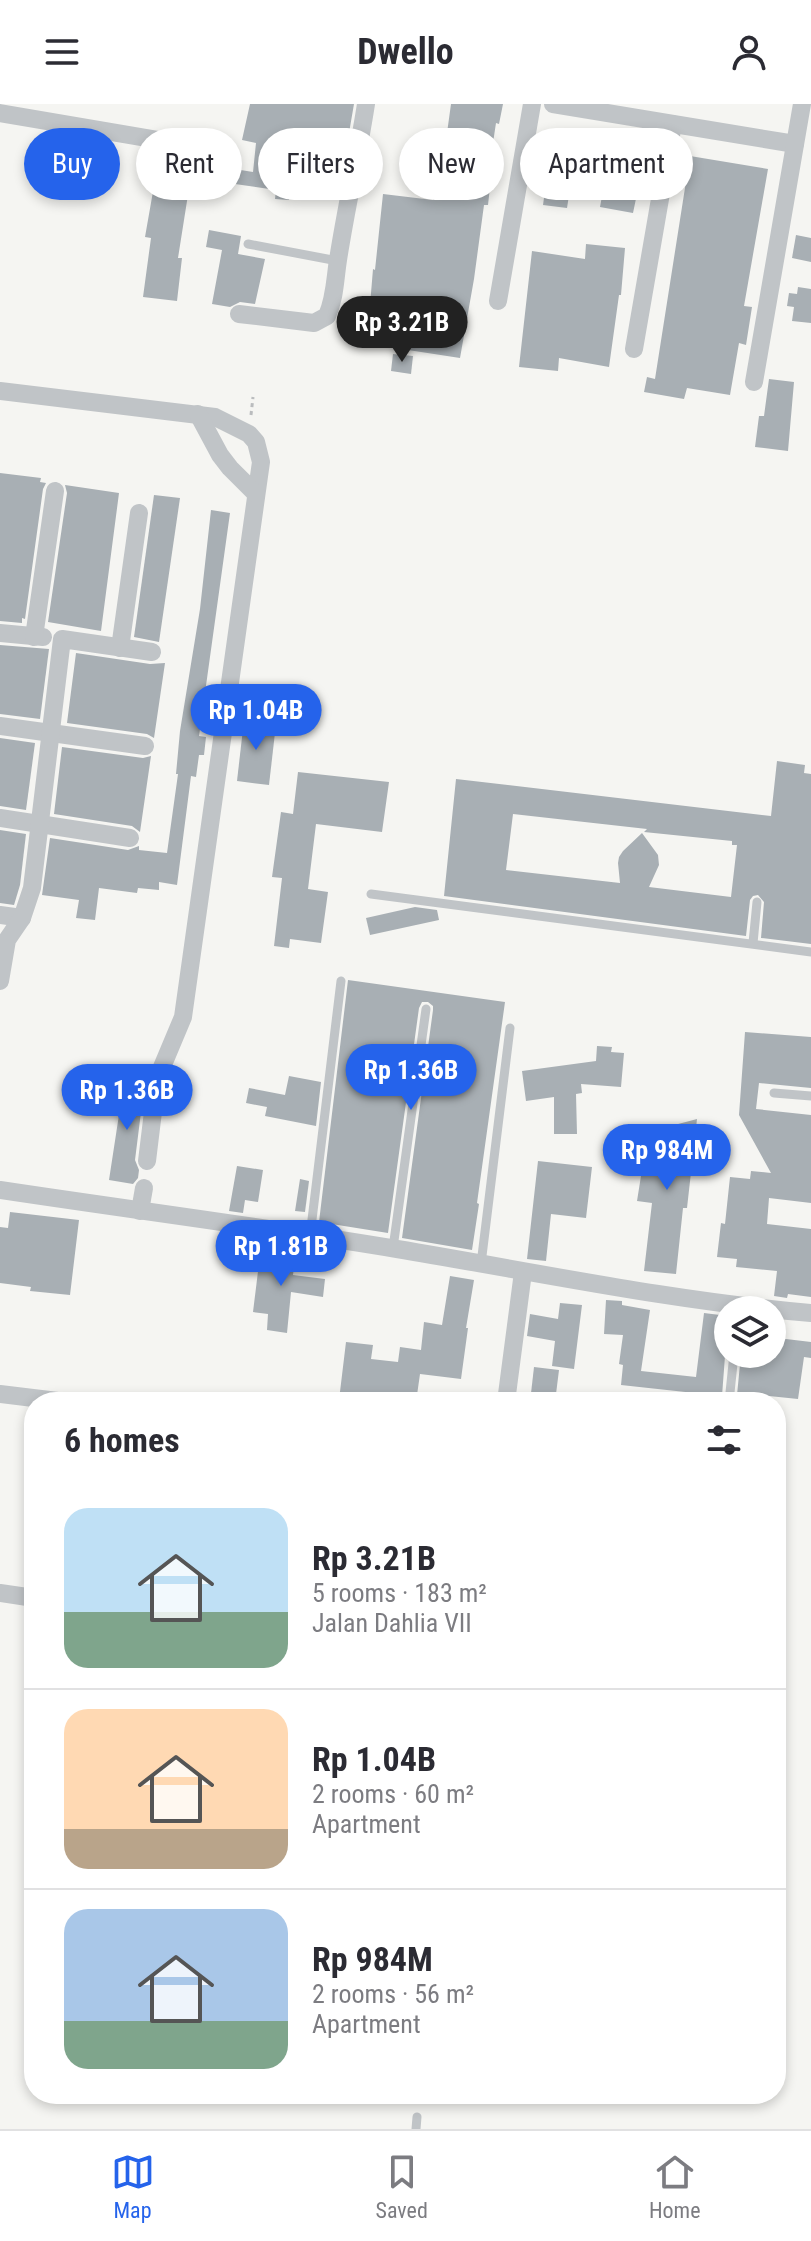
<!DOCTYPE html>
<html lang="en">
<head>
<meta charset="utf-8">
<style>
  body { margin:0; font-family:"Roboto Condensed",sans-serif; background:#f2f2f3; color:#2b2b33; height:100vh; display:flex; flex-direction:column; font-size:30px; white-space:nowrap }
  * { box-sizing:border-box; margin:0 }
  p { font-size:26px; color:#7c7c81 }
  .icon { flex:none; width:44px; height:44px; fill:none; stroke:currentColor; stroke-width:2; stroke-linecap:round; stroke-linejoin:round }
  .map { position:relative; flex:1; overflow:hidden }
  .details { position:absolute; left:24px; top:1288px; width:762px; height:712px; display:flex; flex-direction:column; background:#fff; border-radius:32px; box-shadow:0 4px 12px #0003 }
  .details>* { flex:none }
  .banner { position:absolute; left:24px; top:24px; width:764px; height:72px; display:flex; gap:16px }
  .controls { position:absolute; left:714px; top:1192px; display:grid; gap:16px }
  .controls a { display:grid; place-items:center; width:72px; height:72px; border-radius:50%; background:#fff; box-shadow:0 4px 12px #0003; font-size:40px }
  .price { position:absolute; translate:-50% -68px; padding:0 18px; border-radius:28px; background:#2563eb; color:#fff; font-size:26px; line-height:52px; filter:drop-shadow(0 2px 4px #0008) }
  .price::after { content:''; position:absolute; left:50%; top:48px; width:24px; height:18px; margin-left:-12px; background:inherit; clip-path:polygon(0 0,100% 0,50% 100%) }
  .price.on { background:#222; color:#fff }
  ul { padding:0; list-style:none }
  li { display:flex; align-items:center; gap:24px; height:200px; padding:0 40px }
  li+li { border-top:2px solid #e1e1e2 }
  li span { display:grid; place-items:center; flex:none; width:224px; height:160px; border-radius:24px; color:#555 }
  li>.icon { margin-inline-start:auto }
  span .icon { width:96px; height:96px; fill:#fffc; stroke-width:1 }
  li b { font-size:34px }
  h2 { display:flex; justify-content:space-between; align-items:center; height:96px; padding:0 40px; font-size:34px }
  .chip { padding:0 28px; border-radius:36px; background:#fff; box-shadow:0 4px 12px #0003; font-size:28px; line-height:72px }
  .chip.on { background:#2563eb; color:#fff }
  header { display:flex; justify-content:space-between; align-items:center; height:104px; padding:0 40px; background:#fff; font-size:36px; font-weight:700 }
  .tabs { display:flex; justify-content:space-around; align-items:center; height:112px; border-top:2px solid #e1e1e2; background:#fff; font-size:22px; color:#7c7c81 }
  .tabs a { display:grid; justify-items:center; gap:4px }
  .tabs .on { color:#2563eb }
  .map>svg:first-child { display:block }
  .building { fill:#a8afb4; fill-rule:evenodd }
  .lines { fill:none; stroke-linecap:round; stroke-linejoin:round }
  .path { stroke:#babcbe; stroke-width:3; stroke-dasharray:4 4; stroke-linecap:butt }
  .service { stroke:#c0c4c7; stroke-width:9 }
  .minor { stroke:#c0c4c7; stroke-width:18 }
</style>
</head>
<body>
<header><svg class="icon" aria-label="menu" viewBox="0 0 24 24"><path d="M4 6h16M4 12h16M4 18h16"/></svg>Dwello<svg class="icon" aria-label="person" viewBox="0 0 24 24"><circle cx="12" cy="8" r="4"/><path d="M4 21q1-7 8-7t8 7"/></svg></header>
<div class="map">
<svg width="811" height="2025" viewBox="0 0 811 2025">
  <rect width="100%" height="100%" fill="#f5f5f2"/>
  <g class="building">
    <polygon points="250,0 354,0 345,52 305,44 299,89 290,88 289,96 275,95 276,86 228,79 227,84 190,78 178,154 182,154 177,197 143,193 151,134 145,133 155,76 162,78 164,70 188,74 191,58 253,68 256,39 242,36"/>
    <polygon points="451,0 503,0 499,20 496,19 489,65 492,65 488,101 484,101 474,175 460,254 408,246 411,226 385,223 383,237 362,234 367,200 370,201 373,165 375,166 383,90 433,96 438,58 443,58"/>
    <polygon points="557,34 583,38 581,51 618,55 620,41 639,44 633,84 638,85 633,109 600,103 606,70 573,66 567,104 543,101 547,72 552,72"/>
    <polygon points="690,52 768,65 744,202 752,203 746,241 739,239 730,291 687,284 684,295 644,288 647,273 655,275"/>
    <polygon points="209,126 241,132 238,150 265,155 255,200 240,198 230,203 212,200 222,146 206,143"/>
    <polygon points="796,131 811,134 811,158 792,154"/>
    <polygon points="586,140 625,144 621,191 619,191 609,263 559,254 558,267 519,263 532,147 585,155"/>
    <polygon points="798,183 811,185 811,219 792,217 794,203 787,202 789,189 797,190"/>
    <polygon points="393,250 413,252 411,270 391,267"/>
    <polygon points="769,275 794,278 788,347 755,343 759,312 764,312"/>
    <polygon points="0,369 41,374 40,378 46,379 43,385 25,515 22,514 22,519 0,517"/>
    <polygon points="65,381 119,389 101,527 48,518 67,389"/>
    <polygon points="154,391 180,394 159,538 134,533"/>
    <polygon points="211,406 230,409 199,632 206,633 204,651 199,651 196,673 191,672 177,781 159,778 159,786 138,784 137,789 99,784 95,816 76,814 79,796 42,791 50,734 128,746 139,742 139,746 167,749 178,670 176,670 180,627 200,505"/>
    <polygon points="0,541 49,545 40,615 0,610"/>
    <polygon points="76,549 150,560 165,559 154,634 147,630 67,619"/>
    <polygon points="244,616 276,620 269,681 237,677"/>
    <polygon points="0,634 35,639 26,706 0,702"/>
    <polygon points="62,643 143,654 151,652 140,728 132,722 54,710"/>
    <path d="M 777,657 L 805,661 L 804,669 L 811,670 L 811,840 L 761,834 L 764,798 L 758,791 L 753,792 L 750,796 L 746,832 L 444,792 L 456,675 L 771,712 ZM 513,710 L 647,725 L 644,728 L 732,737 L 732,741 L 737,741 L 731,793 L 649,783 L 659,761 L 658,751 L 642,729 L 623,747 L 619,753 L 618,759 L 620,779 L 506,766 Z"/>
    <polygon points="298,668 389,678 382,728 316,720 308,785 328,788 321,839 290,835 289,844 274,842 282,774 272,773 281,708 293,710"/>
    <polygon points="0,726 26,730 20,781 14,801 0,799"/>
    <polygon points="415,803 437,806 439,816 370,831 366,814"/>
    <polygon points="348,876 505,898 477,1099 479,1100 472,1146 402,1134 433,906 433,902 428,898 422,898 419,904 388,1129 319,1118"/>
    <polygon points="745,928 811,933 811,984 759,979 756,1005 811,1011 811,1099 769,1094 767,1120 811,1125 811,1193 788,1190 787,1194 774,1192 777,1167 736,1163 737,1155 717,1153 721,1119 725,1120 730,1073 750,1075 751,1067 771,1069 739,1011"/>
    <polygon points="597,942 612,943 611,948 624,949 621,983 581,980 582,989 576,990 577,1030 554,1030 554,993 526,997 522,967 596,957"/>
    <polygon points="126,965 141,967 136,1008 141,1008 135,1056 139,1066 138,1074 133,1080 109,1076"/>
    <polygon points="289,972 321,978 316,1022 265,1012 267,1003 246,999 249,984 285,991"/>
    <polygon points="697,1015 687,1104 683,1104 676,1170 644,1167 652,1099 637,1097 648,1028"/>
    <polygon points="538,1057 592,1063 586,1114 551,1110 546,1157 527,1155"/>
    <polygon points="237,1062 263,1066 258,1098 245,1096 243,1109 229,1107"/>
    <polygon points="300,1075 309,1077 305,1108 295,1107"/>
    <polygon points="10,1108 79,1116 70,1191 30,1187 31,1183 0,1179 0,1123 8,1124"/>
    <polygon points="261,1143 274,1145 273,1151 295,1153 293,1171 325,1175 323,1193 291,1188 287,1229 267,1226 268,1210 253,1208"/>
    <polygon points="450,1172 474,1176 466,1224 468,1224 461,1275 420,1270 416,1298 339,1296 346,1238 373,1241 371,1255 398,1258 400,1243 421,1246 424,1218 442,1221"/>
    <polygon points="606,1196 622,1197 622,1201 650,1206 641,1267 696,1273 704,1209 728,1212 722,1292 621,1281 623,1261 619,1260 623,1231 604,1230"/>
    <polygon points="560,1199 582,1201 574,1265 552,1262 555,1237 527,1232 530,1210 558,1215"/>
    <polygon points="786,1235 811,1238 811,1254 804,1253 798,1295 769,1292 769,1296 737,1291 741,1250 772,1250 772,1236"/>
    <polygon points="534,1263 559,1266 555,1298 530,1298"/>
  </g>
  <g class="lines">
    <polyline class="path" points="251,311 253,293"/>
    <g class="service">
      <polyline points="248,140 338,157"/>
      <polyline points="371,790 811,848"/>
      <polyline points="753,839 757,798"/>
      <polyline points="774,989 811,992"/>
      <polyline points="310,1132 341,877"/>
      <polyline points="393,1144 426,905"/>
      <polyline points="481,1160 510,924"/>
      <polyline points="729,1298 734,1250"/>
      <polyline points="416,2025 417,2013"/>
    </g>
    <g class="minor">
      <polyline points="553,0 795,40"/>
      <polyline points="0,9 229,48"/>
      <polyline points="498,197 532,0"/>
      <path d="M 239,210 L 314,219 L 327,212 C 335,194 335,175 338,156 C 346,104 358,52 366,0"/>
      <polyline points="634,245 673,20"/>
      <polyline points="754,278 802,0"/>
      <polyline points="0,287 215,313 249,330 256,338 261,358 183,913 157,975 147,1057"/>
      <polyline points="198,310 220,351 230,364 256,390"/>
      <polyline points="0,529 43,533"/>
      <polyline points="34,533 55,387"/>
      <polyline points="120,544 139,409"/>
      <polyline points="0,622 145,642"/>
      <polyline points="0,714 130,734"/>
      <polyline points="0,811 22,814"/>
      <polyline points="0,877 7,836 22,814 32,784 62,535 152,548"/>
      <path d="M 0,1086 C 132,1106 265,1123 397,1145 C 535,1168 672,1197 811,1209"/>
      <polyline points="140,1107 144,1084"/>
      <polyline points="0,1290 66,1298"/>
      <polyline points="506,1298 523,1168"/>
      <polyline points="0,1489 34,1494"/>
    </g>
  </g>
</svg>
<div class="controls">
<a><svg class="icon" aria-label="layers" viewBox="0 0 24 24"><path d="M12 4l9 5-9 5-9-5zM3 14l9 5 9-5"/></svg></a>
</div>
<b class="price on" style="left:402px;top:260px">Rp 3.21B</b>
<b class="price" style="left:256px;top:648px">Rp 1.04B</b>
<b class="price" style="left:411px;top:1008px">Rp 1.36B</b>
<b class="price" style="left:127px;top:1028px">Rp 1.36B</b>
<b class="price" style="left:667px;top:1088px">Rp 984M</b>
<b class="price" style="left:281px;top:1184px">Rp 1.81B</b>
<div class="banner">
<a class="chip on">Buy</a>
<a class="chip">Rent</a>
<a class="chip">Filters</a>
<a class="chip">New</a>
<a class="chip">Apartment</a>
</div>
<section class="details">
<h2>6 homes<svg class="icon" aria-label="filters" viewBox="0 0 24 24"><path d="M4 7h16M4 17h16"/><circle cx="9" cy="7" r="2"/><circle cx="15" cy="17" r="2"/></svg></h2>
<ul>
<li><span style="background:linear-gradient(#bfe0f5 65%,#7fa58c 0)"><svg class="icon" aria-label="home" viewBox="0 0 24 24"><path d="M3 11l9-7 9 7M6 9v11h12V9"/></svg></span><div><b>Rp 3.21B</b><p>5 rooms · 183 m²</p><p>Jalan Dahlia VII</p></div></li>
<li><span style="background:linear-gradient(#ffd9b3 75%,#b9a48a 0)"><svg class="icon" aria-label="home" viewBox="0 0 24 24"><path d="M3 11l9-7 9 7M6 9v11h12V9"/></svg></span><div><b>Rp 1.04B</b><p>2 rooms · 60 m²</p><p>Apartment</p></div></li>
<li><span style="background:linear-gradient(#a9c7e8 70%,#7fa58c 0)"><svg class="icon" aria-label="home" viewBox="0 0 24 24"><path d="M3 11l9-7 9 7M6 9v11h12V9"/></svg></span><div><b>Rp 984M</b><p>2 rooms · 56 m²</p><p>Apartment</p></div></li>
</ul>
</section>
</div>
<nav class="tabs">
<a class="on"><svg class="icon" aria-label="map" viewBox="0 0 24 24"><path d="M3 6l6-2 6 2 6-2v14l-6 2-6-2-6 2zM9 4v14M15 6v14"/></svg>Map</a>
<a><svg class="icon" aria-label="saved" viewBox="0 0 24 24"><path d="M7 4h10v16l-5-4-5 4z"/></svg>Saved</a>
<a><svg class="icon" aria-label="home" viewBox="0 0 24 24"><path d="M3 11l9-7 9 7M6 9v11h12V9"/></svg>Home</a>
</nav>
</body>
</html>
